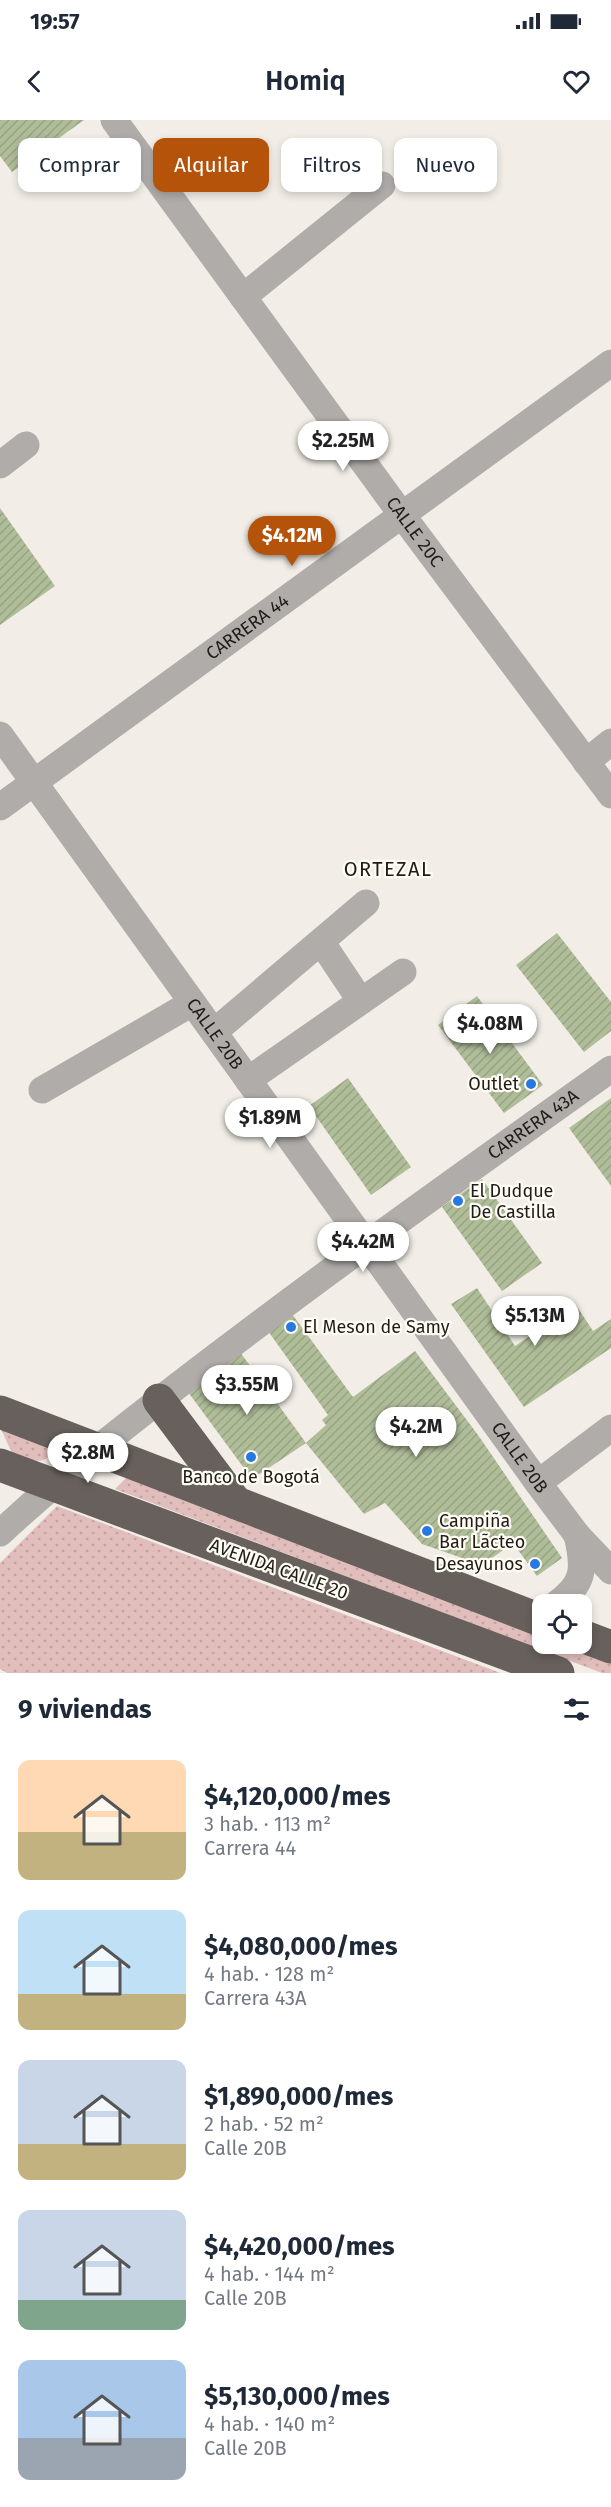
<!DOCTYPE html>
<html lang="es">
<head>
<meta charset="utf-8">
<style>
  body { margin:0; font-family:"Fira Sans",sans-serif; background:#f6f6f7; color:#1f2937; height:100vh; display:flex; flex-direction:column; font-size:22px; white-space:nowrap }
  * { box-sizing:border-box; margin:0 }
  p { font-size:20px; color:#747a83 }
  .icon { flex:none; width:33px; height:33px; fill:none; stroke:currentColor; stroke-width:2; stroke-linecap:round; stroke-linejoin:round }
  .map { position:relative; height:1553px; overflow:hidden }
  .panel { display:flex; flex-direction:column; background:#fff; flex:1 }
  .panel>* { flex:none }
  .top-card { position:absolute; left:18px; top:18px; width:576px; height:54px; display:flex; gap:12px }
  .tools { position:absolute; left:532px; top:1474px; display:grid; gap:12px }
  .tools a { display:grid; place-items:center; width:60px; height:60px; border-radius:12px; background:#fff; box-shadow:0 3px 9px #0003; font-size:30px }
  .price { position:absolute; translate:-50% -51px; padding:0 14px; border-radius:21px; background:#fff; color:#222; font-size:20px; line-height:39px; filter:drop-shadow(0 2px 3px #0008) }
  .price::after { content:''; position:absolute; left:50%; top:36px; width:18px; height:14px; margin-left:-9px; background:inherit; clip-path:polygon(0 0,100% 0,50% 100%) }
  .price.active { background:#b45309; color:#fff }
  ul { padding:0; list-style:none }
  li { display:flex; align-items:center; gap:18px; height:150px; padding:0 18px }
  li span { display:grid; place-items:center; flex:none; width:168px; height:120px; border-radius:12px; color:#555 }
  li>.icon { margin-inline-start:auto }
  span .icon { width:72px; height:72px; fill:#fffc; stroke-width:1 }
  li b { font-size:26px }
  h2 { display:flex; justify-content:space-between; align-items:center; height:72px; padding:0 18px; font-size:26px }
  .chip { padding:0 21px; border-radius:12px; background:#fff; box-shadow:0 3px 9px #0003; font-size:21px; line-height:54px }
  .chip.active { background:#b45309; color:#fff }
  .status { display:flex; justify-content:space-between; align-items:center; height:42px; padding:0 30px; background:#fff; direction:ltr }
  .status svg { height:16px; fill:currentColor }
  header { display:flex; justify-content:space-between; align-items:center; height:78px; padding:0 18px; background:#fff; font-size:27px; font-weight:600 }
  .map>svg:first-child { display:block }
  .grass { fill:url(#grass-dots) }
  .building { fill:url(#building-hatch) }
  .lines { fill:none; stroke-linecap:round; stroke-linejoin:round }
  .minor { stroke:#afacaa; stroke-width:27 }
  .highway { stroke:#67605c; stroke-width:33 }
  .poi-dot { fill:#2678e3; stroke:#fffcf4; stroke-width:2 }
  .labels { text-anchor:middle; stroke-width:4.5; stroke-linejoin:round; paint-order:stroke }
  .street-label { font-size:18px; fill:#1e1d1a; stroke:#fffcf4 }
  .poi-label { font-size:18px; fill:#1e1d1a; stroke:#fffcf4; text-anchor:start }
  .neighbourhood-label { font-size:20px; letter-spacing:1.5px; fill:#1e1d1a; stroke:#fffcf4 }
</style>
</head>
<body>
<div class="status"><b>19:57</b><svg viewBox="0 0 49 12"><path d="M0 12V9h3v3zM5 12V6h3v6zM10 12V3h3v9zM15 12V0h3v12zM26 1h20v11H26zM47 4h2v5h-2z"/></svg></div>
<header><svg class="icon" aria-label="back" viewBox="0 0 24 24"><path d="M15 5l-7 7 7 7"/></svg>Homiq<svg class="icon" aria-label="heart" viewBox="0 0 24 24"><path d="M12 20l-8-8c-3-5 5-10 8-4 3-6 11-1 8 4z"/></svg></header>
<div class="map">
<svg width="611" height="1553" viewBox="0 0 611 1553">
  <defs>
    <pattern id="grass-dots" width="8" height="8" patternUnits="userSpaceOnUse" patternTransform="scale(1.5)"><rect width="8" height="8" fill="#e1bdbb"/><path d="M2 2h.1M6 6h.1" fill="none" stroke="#c1a2a0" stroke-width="1.8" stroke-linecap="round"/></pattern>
    <pattern id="building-hatch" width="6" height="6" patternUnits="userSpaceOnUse" patternTransform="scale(1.5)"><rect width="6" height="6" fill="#b0bd99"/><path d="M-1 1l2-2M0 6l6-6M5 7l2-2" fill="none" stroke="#97a283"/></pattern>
  </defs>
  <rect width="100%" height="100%" fill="#f2eee7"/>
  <g class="grass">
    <path d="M 0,1307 L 50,1328 L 50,1335 C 40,1347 25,1337 12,1333 Z"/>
    <polygon points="130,1354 543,1512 543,1524 573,1524 611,1538 611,1553 602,1553 115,1369"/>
    <polygon points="57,1386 490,1549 500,1553 7,1553 0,1549 0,1443"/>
  </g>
  <g class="building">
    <polygon points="0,0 84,0 12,52 0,36"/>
    <polygon points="0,388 55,466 0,505"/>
    <polygon points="557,813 611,882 611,911 584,932 516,845"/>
    <polygon points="477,876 543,965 504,993 438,905"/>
    <polygon points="348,958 411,1047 371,1075 309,986"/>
    <polygon points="611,978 611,1066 569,1008"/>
    <polygon points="482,1059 542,1143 502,1171 442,1087"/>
    <polygon points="477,1168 515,1226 576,1185 593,1211 611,1199 611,1228 524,1287 451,1184"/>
    <polygon points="292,1194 353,1277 415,1231 478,1315 562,1438 537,1456 513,1423 482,1445 422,1424 385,1383 364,1394 306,1323 326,1305 322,1300 328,1295 268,1211"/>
    <polygon points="240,1232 306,1323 252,1359 188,1272"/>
  </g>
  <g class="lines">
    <g class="minor">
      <path id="s1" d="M 114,0 L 402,395 L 611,675"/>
      <polyline points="243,177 382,65"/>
      <polyline points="0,345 26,325"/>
      <path id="s2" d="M 0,615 L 538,1363 L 577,1415 L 611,1451"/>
      <polyline points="586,642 611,622"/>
      <path id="s3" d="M 0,687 L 611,243"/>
      <polyline points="322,823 360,880"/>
      <polyline points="214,912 366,783"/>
      <polyline points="248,960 403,852"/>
      <polyline points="42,970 192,883"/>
      <polyline points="538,1363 611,1308"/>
      <path id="s4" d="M 0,1413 C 69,1349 143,1292 218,1235 C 347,1137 479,1043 611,949"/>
      <path d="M 555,1485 C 585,1464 585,1449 577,1415"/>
    </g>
    <g class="highway">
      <polyline points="159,1280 236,1383"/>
      <polyline points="0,1292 543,1501"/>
      <polyline points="0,1345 558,1553"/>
      <polyline points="582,1516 611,1527"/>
    </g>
  </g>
  <g class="poi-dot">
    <circle cx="531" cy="964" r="6"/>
    <circle cx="458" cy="1081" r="6"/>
    <circle cx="291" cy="1207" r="6"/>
    <circle cx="251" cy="1337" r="6"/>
    <circle cx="427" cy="1411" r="6"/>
    <circle cx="535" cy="1444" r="6"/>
  </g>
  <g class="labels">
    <g class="street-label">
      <text dy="6" stroke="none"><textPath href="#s1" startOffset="510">CALLE 20C</textPath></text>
      <text dy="6" stroke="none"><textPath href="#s3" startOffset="306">CARRERA 44</textPath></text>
      <text dy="6" stroke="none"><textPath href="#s2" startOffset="368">CALLE 20B</textPath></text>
      <text dy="6" stroke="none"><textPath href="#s4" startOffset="672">CARRERA 43A</textPath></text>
      <text dy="6" stroke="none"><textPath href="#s2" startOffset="890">CALLE 20B</textPath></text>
      <text transform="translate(279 1449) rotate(20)" y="6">AVENIDA CALLE 20</text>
    </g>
    <g class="poi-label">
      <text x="519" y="970" text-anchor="end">Outlet</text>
      <text x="470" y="1077">El Dudque<tspan x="470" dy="21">De Castilla</tspan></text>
      <text x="303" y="1213">El Meson de Samy</text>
      <text x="251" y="1363" text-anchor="middle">Banco de Bogotá</text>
      <text x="439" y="1407">Campiña<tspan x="439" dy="21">Bar Lãcteo</tspan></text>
      <text x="523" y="1450" text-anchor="end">Desayunos</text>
    </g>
    <g class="neighbourhood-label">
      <text x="388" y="756">ORTEZAL</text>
    </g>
  </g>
</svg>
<div class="tools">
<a><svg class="icon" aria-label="locate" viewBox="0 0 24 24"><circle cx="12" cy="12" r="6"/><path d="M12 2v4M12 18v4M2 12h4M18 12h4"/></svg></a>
</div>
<b class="price" style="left:343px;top:352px">$2.25M</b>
<b class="price active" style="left:292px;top:447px">$4.12M</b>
<b class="price" style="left:490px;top:935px">$4.08M</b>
<b class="price" style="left:270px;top:1029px">$1.89M</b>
<b class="price" style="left:363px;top:1153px">$4.42M</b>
<b class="price" style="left:535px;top:1227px">$5.13M</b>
<b class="price" style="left:247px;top:1296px">$3.55M</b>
<b class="price" style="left:416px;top:1338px">$4.2M</b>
<b class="price" style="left:88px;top:1364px">$2.8M</b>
<div class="top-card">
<a class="chip">Comprar</a>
<a class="chip active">Alquilar</a>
<a class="chip">Filtros</a>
<a class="chip">Nuevo</a>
</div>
</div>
<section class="panel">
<h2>9 viviendas<svg class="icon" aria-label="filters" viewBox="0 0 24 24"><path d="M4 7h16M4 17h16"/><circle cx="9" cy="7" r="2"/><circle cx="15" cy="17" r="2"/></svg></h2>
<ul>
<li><span style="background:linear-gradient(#ffd9b3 60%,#c2b280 0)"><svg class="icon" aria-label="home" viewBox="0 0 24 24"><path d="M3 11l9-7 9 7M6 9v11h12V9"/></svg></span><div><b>$4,120,000/mes</b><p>3 hab. · 113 m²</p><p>Carrera 44</p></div></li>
<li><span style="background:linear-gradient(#bfe0f5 70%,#c2b280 0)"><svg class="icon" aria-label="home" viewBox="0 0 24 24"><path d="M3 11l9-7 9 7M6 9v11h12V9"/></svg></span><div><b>$4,080,000/mes</b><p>4 hab. · 128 m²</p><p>Carrera 43A</p></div></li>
<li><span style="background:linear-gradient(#c9d6e8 70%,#c2b280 0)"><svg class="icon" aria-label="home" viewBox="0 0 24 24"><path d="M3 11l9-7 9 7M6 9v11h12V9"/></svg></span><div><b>$1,890,000/mes</b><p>2 hab. · 52 m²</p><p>Calle 20B</p></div></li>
<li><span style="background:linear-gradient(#c9d6e8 75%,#7fa58c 0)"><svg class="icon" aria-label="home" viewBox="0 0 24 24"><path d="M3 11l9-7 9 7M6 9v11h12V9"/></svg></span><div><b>$4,420,000/mes</b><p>4 hab. · 144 m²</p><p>Calle 20B</p></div></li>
<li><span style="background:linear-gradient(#a9c7e8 65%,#9aa5b1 0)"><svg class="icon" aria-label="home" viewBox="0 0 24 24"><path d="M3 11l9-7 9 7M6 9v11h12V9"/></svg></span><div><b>$5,130,000/mes</b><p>4 hab. · 140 m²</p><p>Calle 20B</p></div></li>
</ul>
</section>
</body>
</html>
